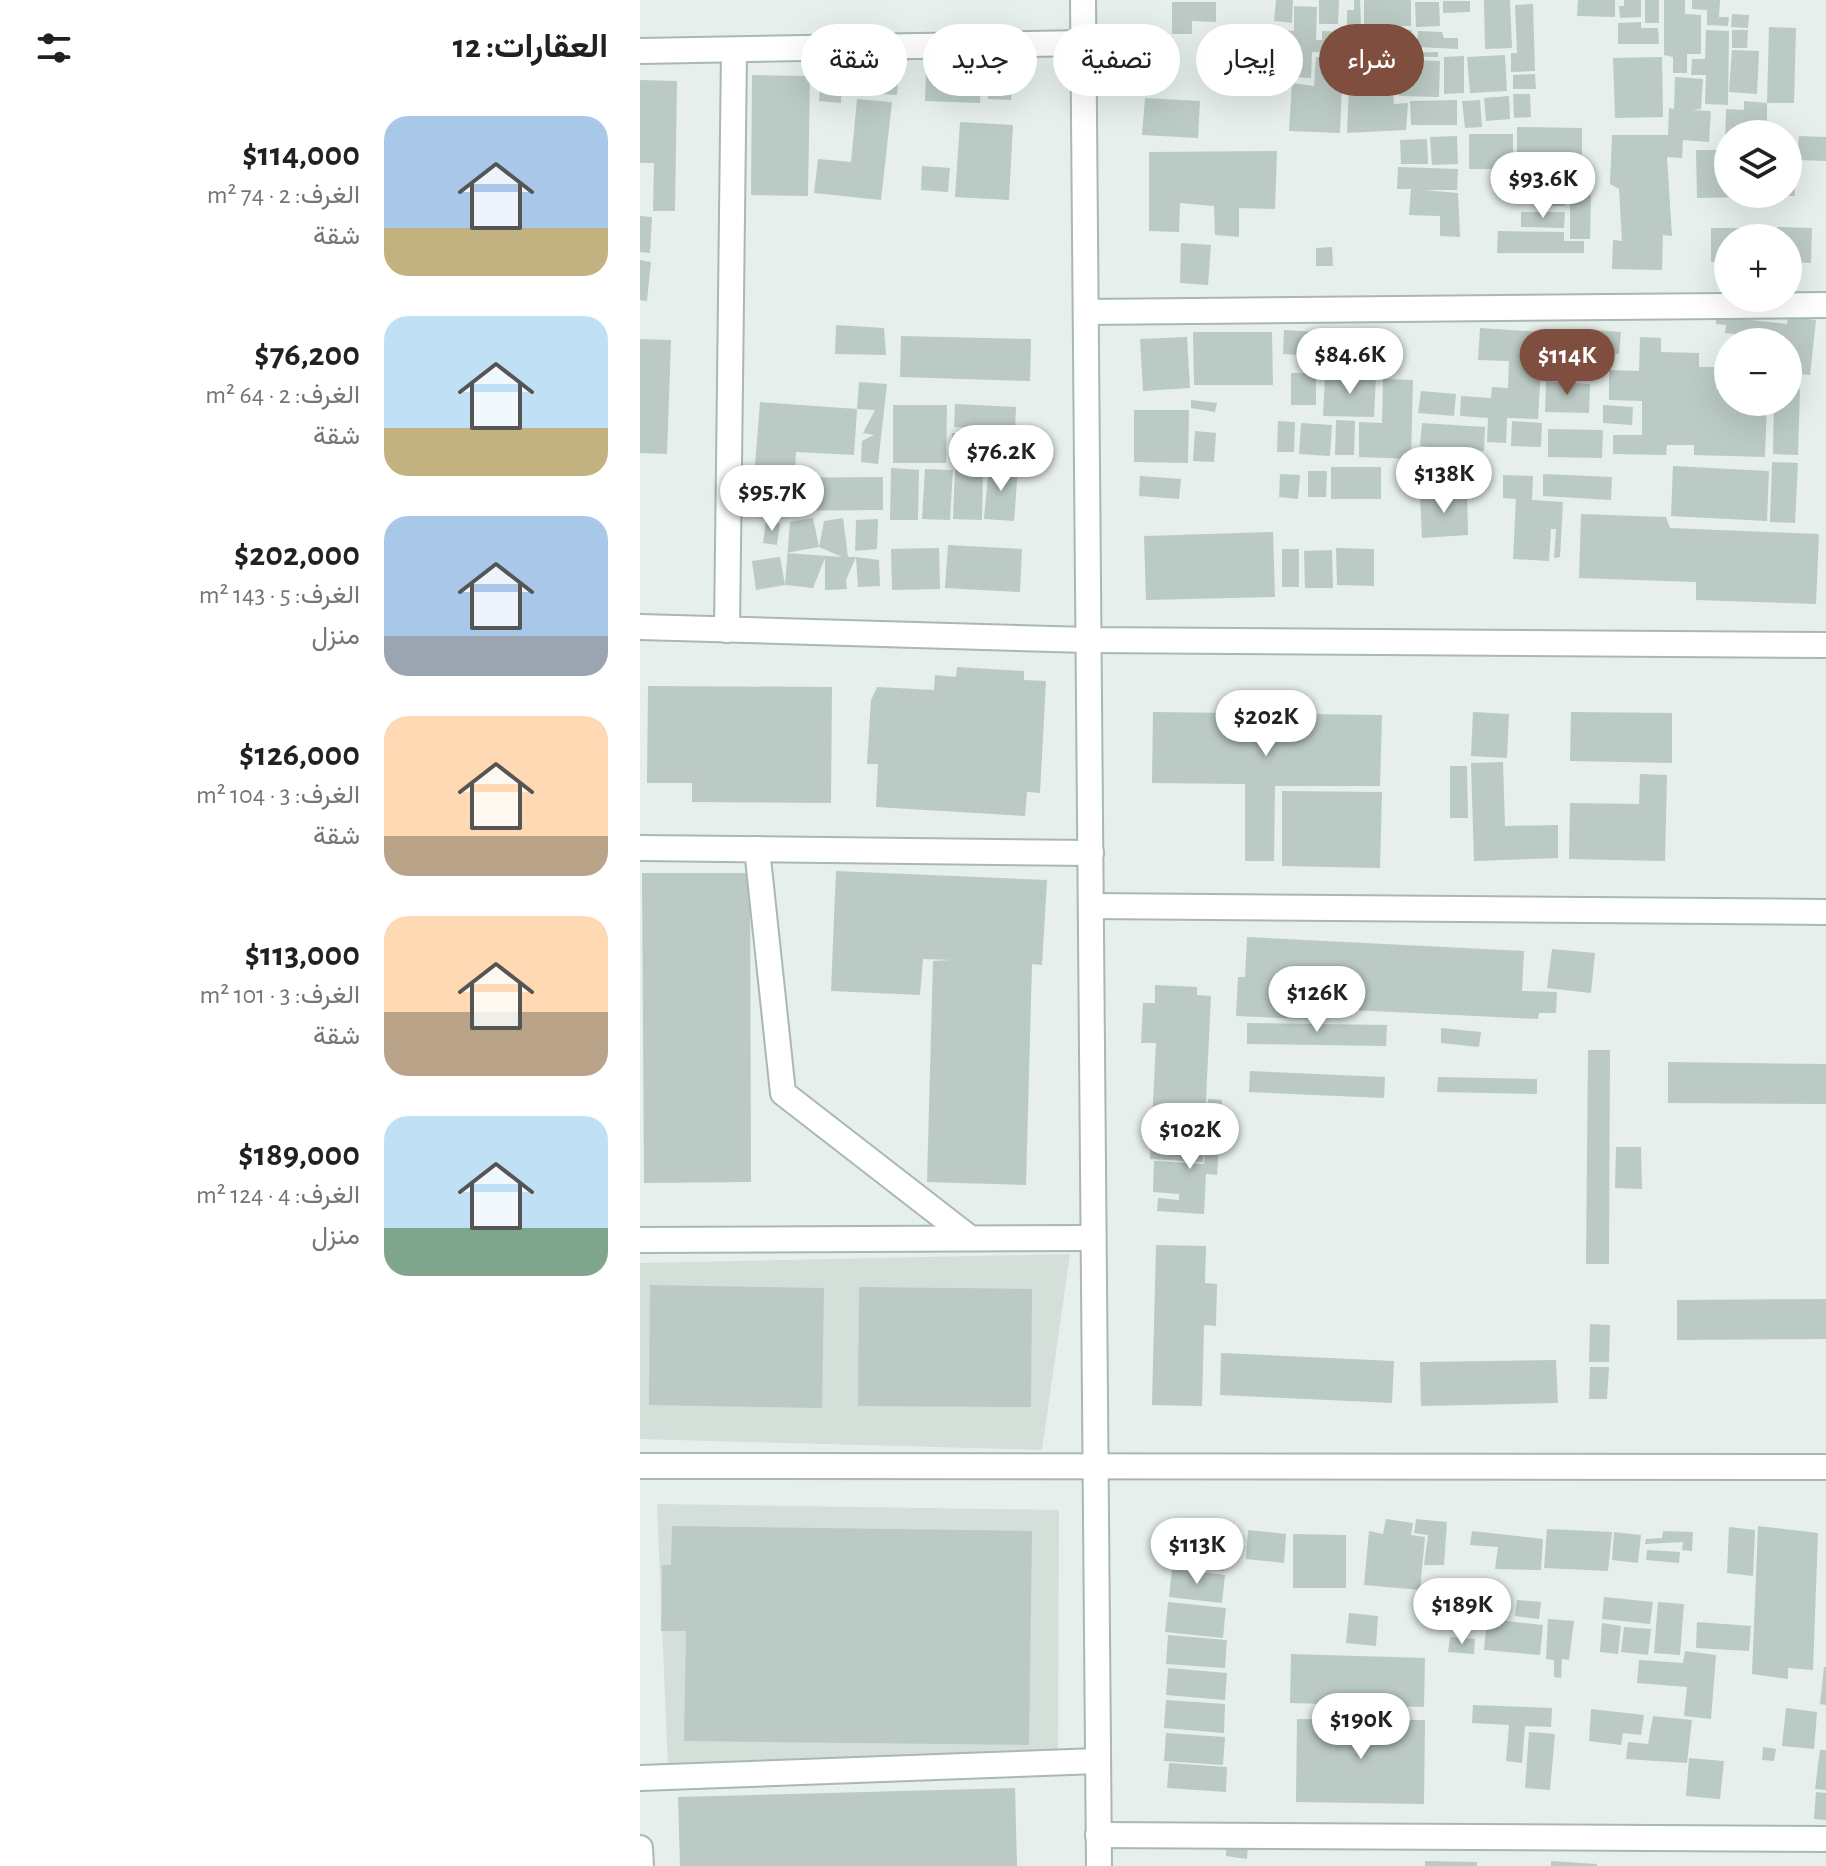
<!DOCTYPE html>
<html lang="ar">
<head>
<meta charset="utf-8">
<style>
  body { margin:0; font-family:"Alegreya Sans",Vazirmatn,sans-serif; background:#f2f2f2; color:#202124; direction:rtl; height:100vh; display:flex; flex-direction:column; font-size:30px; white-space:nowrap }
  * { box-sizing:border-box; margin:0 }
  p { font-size:26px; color:#757577 }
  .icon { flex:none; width:44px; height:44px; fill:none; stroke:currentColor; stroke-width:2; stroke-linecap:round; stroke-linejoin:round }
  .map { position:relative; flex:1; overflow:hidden; direction:ltr }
  .sheet { display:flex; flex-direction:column; background:#fff; width:640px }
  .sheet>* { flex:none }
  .hud { position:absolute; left:24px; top:24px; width:760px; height:72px; direction:rtl; display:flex; gap:16px }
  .buttons { position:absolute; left:1074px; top:120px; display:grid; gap:16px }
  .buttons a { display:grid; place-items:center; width:88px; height:88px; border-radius:50%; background:#fff; box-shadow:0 8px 32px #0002; font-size:40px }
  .price { position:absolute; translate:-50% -68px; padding:0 18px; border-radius:28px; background:#fff; color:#222; font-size:26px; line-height:52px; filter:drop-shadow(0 2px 4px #0008) }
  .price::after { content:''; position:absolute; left:50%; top:48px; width:24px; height:18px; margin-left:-12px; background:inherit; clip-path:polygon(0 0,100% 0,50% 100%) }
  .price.active { background:#7f4e3f; color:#fff }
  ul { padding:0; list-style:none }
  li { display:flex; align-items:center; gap:24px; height:200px; padding:0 32px }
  li span { display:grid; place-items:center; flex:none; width:224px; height:160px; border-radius:24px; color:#555 }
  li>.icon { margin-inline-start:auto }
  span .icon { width:96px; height:96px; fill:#fffc; stroke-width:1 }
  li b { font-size:34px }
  h2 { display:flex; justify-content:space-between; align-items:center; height:96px; padding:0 32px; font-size:34px }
  .chip { padding:0 28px; border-radius:36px; background:#fff; box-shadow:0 8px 32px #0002; font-size:28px; line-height:72px }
  .chip.active { background:#7f4e3f; color:#fff }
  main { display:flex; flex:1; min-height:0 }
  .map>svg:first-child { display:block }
  .built { fill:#d4dfda }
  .building { fill:#bbcac4; fill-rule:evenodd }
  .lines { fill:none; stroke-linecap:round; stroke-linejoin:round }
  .minor-casing { stroke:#a8b8b2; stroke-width:28 }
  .minor { stroke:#fff; stroke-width:24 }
</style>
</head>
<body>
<main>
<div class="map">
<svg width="1186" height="1866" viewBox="0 0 1186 1866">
  <rect width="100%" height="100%" fill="#e6efeb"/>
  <g class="built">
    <polygon points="430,1254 402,1450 0,1439 0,1263"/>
    <polygon points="17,1504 419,1510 418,1752 28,1767"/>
  </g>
  <g class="building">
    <polygon points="636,0 653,0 652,23 634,21"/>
    <polygon points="679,0 699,0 698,24 679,24"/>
    <polygon points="714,0 720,0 721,25 717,26 717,39 707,40 707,10 714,10"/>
    <polygon points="724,0 771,0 771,26 759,26 759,45 752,45 752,26 724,26"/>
    <polygon points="844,0 870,0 872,48 845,49"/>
    <polygon points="938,0 975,0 975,17 937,16"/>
    <polygon points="984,0 1001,0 1001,17 980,18 979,6 984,6"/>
    <rect x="1005" y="0" width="14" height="23"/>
    <polygon points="1024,0 1045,0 1045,14 1061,15 1061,54 1047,54 1047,73 1033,73 1033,57 1024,55"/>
    <polygon points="1052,0 1080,0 1079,17 1089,17 1088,26 1067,25 1067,10 1052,9"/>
    <polygon points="803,1 830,1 830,12 803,13"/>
    <polygon points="532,2 576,2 576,22 552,21 552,34 532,34"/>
    <polygon points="775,2 799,2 800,26 776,27"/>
    <polygon points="893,4 895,71 871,72 871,53 877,53 875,5"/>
    <polygon points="654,6 677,7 676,40 682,40 682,31 705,32 704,53 672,52 671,78 651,77 640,52 641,30 654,31"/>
    <polygon points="1092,14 1109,15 1108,28 1091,27"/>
    <polygon points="1001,22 1001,28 1018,28 1019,44 978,44 978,23"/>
    <polygon points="1129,27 1156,28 1154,103 1127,103"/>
    <polygon points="748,30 747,48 721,49 722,31"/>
    <polygon points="763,30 772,30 772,53 798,52 798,57 754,56 754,49 763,49"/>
    <polygon points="1066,30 1089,31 1088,105 1065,104 1066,75 1051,75 1052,59 1065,59"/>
    <polygon points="1092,30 1108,30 1107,48 1092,48"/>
    <polygon points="778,31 802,32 804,38 818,38 818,49 777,47"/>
    <polygon points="1092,50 1119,51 1117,94 1089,92"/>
    <polygon points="746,51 747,82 711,82 711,52"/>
    <polygon points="865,55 867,91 830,93 827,57"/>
    <polygon points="824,56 824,93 804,94 804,57"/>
    <polygon points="676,57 703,59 700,133 649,131 652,83 674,86"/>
    <polygon points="1022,57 1023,117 975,118 973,58"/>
    <polygon points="754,59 800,61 799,97 759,96"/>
    <polygon points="224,67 259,70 257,95 242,94 243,82 223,81"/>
    <polygon points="286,69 341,71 340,103 285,101"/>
    <polygon points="181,71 202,72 201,103 179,101"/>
    <polygon points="350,73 373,74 371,100 348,99"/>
    <polygon points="895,74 896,89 873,89 873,75"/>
    <polygon points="112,75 170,76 168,196 111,195"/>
    <polygon points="1035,77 1063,79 1061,109 1052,110 1071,111 1069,142 1043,140 1042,158 1027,157 1032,236 1023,235 1022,270 972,269 973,240 982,241 979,189 970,184 972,135 1028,135 1029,108 1034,109"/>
    <polygon points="0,80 37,81 35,211 13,211 14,163 0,163"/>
    <polygon points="709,85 753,91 754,104 768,103 766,130 707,133"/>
    <polygon points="873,94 890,94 891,117 874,118"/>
    <polygon points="869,96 870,119 846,121 844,98"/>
    <polygon points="505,98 560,101 558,138 502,135"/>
    <polygon points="217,99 252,102 241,200 174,193 178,159 211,162"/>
    <polygon points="817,100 817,125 771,125 770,101"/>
    <polygon points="840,100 842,127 825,128 822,101"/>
    <polygon points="1104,101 1127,103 1127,130 1088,134 1088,148 1085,148 1086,109 1104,110"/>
    <polygon points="320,122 373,125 369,200 315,197"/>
    <polygon points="877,127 942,128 942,162 926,161 925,171 877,170"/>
    <rect x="829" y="134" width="44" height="35"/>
    <polygon points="817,136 818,164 792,165 790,137"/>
    <polygon points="1159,136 1186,137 1186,161 1157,160"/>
    <polygon points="787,139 788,164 761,164 760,140"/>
    <polygon points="1148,148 1154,148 1155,196 1148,196"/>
    <polygon points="1056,150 1088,150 1088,194 1109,197 1057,198"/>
    <polygon points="637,151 635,209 599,208 599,237 575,235 574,206 540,203 539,232 509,231 509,152"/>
    <polygon points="282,166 310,168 308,192 281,190"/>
    <polygon points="758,167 818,169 817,190 784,190 818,193 820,237 800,236 800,216 769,215 771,189 757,189"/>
    <polygon points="910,176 924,176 925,206 910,206"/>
    <polygon points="930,194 951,195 950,239 930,239"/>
    <polygon points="881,212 925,212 924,228 881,227"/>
    <polygon points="0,216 12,217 10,253 0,252"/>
    <polygon points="1137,227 1172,228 1171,263 1148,262 1148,238 1137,238"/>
    <polygon points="1071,228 1103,228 1103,238 1088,238 1088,261 1071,262"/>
    <polygon points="858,231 924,232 924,241 944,241 944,253 857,253"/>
    <rect x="1107" y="234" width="27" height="4"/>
    <polygon points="541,243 571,245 568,285 540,283"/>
    <polygon points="692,247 693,266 676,266 676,248"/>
    <polygon points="0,260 11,262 7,301 0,300"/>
    <polygon points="1076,316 1147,324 1148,317 1176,320 1170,375 1159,374 1158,383 1148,382 1148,342 1094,342 1095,334 1085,333 1086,325 1076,324"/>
    <polygon points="196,325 244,328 246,355 195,354"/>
    <polygon points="840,328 903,332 898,419 867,418 866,443 847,442 848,418 820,416 821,396 851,398 852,387 868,388 869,361 838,360"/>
    <polygon points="943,329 981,332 979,354 957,352 955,377 915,374 918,333 942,335"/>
    <polygon points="644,330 678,332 677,356 643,354"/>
    <polygon points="553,332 632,332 633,385 554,385"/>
    <polygon points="713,333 740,335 738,362 711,361"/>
    <polygon points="261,336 391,339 390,381 260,377"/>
    <polygon points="685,336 708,339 706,364 682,363"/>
    <polygon points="547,337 550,388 503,391 500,339"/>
    <polygon points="1000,337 1021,338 1021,352 1059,353 1059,367 1077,367 1076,389 1088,389 1088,402 1127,402 1125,457 1054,455 1054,445 1027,445 1026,455 973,454 973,435 1002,435 1002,401 969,400 969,370 999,371"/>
    <polygon points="0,339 31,340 27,454 0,453"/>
    <rect x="651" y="373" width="25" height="32"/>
    <polygon points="685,375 736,376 734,417 683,416"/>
    <polygon points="743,379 773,380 771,459 719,457 719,422 742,423"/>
    <polygon points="906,381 950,384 949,413 905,412"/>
    <polygon points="219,382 247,384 238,464 221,462 222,441 234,435 223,433 235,410 217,409"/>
    <polygon points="1148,388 1160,389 1158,455 1133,454 1134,402 1148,402"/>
    <polygon points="781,391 816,394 814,416 778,413"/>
    <polygon points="551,400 577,403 575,412 551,408"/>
    <polygon points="120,402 217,409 214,455 156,452 155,469 115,465"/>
    <polygon points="315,404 376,407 375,430 314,427"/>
    <polygon points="253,405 307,405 306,463 253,463"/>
    <polygon points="963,405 993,407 992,425 963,423"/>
    <polygon points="494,410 549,410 548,463 494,462"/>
    <polygon points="696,420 715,421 714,455 695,455"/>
    <polygon points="638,421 655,422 654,452 637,452"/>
    <polygon points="872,421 902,423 901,447 871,446"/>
    <polygon points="661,423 692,425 690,456 659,454"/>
    <polygon points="782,423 845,427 844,451 780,446"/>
    <polygon points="908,429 963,430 962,458 908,457"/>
    <polygon points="555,431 576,433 574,462 553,461"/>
    <polygon points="312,433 376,435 376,463 311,462"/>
    <polygon points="1132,462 1158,463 1155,523 1130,522"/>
    <polygon points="349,465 378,468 374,521 344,519"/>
    <polygon points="1033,466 1129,471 1127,521 1031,516"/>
    <rect x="691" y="467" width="50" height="32"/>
    <polygon points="251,468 279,470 278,520 250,520"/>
    <polygon points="315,468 343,469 342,520 313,519"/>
    <polygon points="285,469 313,470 310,520 282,519"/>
    <polygon points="668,471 687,471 686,497 668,497"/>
    <polygon points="640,474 660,475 658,499 639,497"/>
    <polygon points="903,474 972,477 971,500 903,496"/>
    <polygon points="863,475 893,476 892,500 923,502 920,557 914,558 916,529 911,529 909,561 873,559 876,499 863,498"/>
    <polygon points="500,476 541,479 539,499 499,496"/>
    <polygon points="243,477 243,510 115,511 115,478"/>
    <polygon points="827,492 828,535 782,538 780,495"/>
    <polygon points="941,514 1026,517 1030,528 1179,534 1176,604 1056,600 1056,582 939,578"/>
    <path d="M 173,518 L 179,547 L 184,521 L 203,518 L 208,557 L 216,557 L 206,580 L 207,589 L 185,590 L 185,558 L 173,588 L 145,585 L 116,590 L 112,561 L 140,557 L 145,585 L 150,522 ZM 179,547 L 202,557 L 146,553 Z"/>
    <polygon points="238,519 237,549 215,551 216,520"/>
    <polygon points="126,522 140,523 137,545 123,543"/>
    <polygon points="633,532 635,597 506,600 504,536"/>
    <polygon points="308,545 382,549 380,592 305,588"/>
    <polygon points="299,548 300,589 252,590 251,549"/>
    <polygon points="696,548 734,549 734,586 697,585"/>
    <rect x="642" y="549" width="17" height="38"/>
    <polygon points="692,550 693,588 665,588 664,551"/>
    <polygon points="216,557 239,560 240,586 218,587"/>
    <polygon points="317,667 384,671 384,680 406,681 400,793 387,792 385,816 236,807 238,764 227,764 231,700 237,687 294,690 295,675 316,677"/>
    <polygon points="8,686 192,687 191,803 52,802 52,783 7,783"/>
    <polygon points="513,712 742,715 740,786 635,786 634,861 605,861 605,784 512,783"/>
    <polygon points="833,712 869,714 867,758 831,756"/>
    <polygon points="931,712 1032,713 1032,763 930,761"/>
    <polygon points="863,762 865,826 918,825 918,858 834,861 831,763"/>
    <polygon points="810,766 827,766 828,818 810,818"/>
    <polygon points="1000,774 1027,775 1025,861 929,859 930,803 999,804"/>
    <polygon points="642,791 742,792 740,868 642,866"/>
    <polygon points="196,871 407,880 402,965 392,964 386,1185 287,1182 293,961 312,960 283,959 280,995 191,991"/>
    <polygon points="2,873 110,873 111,1182 4,1183"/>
    <polygon points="607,937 884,951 882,991 917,992 916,1013 899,1013 898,1019 711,1010 713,970 692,969 691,991 668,990 667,1019 596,1016 598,977 605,977"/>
    <polygon points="912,949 955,953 951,993 907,988"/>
    <polygon points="515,985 557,987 557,995 571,996 563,1162 510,1159 516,1043 501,1043 503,1003 515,1003"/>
    <polygon points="607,1023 747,1025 746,1046 607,1044"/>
    <polygon points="801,1028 841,1032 839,1047 801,1043"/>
    <polygon points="948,1050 970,1050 969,1264 946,1264"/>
    <polygon points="1028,1062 1186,1064 1186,1104 1028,1103"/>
    <polygon points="610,1071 745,1077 744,1098 609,1092"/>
    <polygon points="798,1077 897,1079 897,1094 797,1092"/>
    <polygon points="568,1099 582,1100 577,1175 566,1174 564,1214 517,1211 518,1198 539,1200 539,1194 513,1192 514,1161 564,1164"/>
    <polygon points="976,1147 1001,1147 1002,1189 975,1188"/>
    <polygon points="516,1245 566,1246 565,1283 577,1284 576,1326 564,1325 562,1406 512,1405"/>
    <polygon points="10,1285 184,1288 182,1408 9,1405"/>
    <polygon points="219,1287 392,1289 391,1407 218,1406"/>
    <polygon points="1186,1299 1186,1339 1037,1340 1037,1300"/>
    <polygon points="950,1324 970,1325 969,1362 949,1362"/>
    <polygon points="581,1353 754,1361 752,1403 580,1395"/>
    <polygon points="916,1360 918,1403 781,1406 780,1362"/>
    <polygon points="950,1367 969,1367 967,1399 949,1399"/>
    <polygon points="746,1519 773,1523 771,1535 785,1537 780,1590 724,1585 729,1531 743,1534"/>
    <polygon points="776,1519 807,1522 804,1565 784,1565 788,1535 774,1533"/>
    <polygon points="32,1526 392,1531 389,1745 44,1741 46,1631 21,1631 22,1565 31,1565"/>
    <polygon points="1118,1526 1178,1533 1173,1670 1148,1668 1148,1679 1112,1674"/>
    <polygon points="1089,1527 1115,1530 1113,1576 1087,1573"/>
    <polygon points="907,1529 972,1532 968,1571 904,1568"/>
    <polygon points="608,1530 646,1534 644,1563 606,1559"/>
    <polygon points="832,1531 903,1539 901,1570 855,1569 858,1547 830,1545"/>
    <polygon points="1023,1531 1053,1532 1052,1551 1042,1550 1043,1542 1005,1544 1006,1539 1022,1538"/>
    <polygon points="974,1532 1001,1535 998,1563 972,1560"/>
    <polygon points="653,1534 706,1535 706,1588 653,1588"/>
    <polygon points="540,1537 587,1541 584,1571 528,1566 530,1541 540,1543"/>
    <polygon points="1007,1550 1040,1552 1039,1563 1006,1560"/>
    <polygon points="532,1569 585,1575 582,1603 529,1597"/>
    <polygon points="964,1597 1013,1602 1010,1624 962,1619"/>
    <polygon points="877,1600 901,1602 899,1619 875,1616"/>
    <polygon points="528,1602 586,1608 583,1638 525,1632"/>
    <polygon points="1018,1602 1044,1604 1040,1655 1014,1653"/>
    <polygon points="709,1613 738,1616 736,1646 706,1643"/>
    <polygon points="847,1619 903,1625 900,1655 844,1650"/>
    <polygon points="908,1619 934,1621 929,1660 922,1659 921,1678 914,1677 914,1660 906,1659"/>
    <polygon points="1057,1622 1111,1626 1109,1651 1056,1648"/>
    <polygon points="962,1623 981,1626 978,1654 960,1652"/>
    <polygon points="984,1627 1011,1629 1008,1655 981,1652"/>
    <polygon points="528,1635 587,1640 585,1668 526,1664"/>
    <polygon points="810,1637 835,1639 834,1654 808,1652"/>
    <polygon points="1045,1651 1076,1655 1071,1719 1044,1716 1047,1687 997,1683 999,1660 1043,1663"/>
    <polygon points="651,1654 785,1658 784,1707 650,1703"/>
    <polygon points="1184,1667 1186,1667 1186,1705 1180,1704"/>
    <polygon points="528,1668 587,1673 585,1700 526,1695"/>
    <polygon points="526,1700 585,1704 584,1733 524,1728"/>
    <polygon points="833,1705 912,1708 911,1727 885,1726 882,1763 866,1761 869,1725 832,1723"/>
    <polygon points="1146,1708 1177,1712 1174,1749 1142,1746"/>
    <polygon points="951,1709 1004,1715 1001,1735 983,1733 981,1745 949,1741"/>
    <polygon points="1013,1716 1052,1720 1047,1763 986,1759 988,1742 1008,1744"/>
    <polygon points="657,1719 785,1720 784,1804 656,1802"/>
    <polygon points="889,1732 915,1734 910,1790 885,1788"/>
    <polygon points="526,1733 585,1737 583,1765 524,1761"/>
    <polygon points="1123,1747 1136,1749 1134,1761 1122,1760"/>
    <polygon points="1180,1750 1186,1750 1186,1790 1175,1789"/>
    <polygon points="1049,1758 1084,1761 1080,1799 1046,1796"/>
    <polygon points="529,1763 587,1767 586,1792 527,1788"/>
    <polygon points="375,1788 377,1866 40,1866 38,1797"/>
    <polygon points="1176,1792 1186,1793 1186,1820 1174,1819"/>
    <polygon points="586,1843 608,1844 607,1859 586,1856"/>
    <polygon points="785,1861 837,1862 837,1866 785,1866"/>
    <polygon points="911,1861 957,1864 957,1866 911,1866"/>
  </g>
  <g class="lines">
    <defs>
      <g id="minor">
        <polyline points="443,0 459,1866"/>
        <polyline points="0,51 443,43"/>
        <polyline points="446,312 1186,305"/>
        <polyline points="0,627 448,640 1186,645"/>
        <polyline points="87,630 94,50"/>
        <polyline points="0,848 451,853"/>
        <polyline points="117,849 143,1093 330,1238"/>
        <polyline points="451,906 1186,912"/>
        <polyline points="0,1240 453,1238"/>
        <polyline points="0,1466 1186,1467"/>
        <polyline points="0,1778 458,1761"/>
        <polyline points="458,1835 1186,1839"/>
        <polyline points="0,1848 1,1866"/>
      </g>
    </defs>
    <use href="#minor" class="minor-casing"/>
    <use href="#minor" class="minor"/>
  </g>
</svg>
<div class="buttons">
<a><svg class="icon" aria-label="layers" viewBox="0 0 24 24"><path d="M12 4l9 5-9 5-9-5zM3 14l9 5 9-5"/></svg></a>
<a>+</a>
<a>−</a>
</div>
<b class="price" style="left:903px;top:220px">$93.6K</b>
<b class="price" style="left:710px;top:396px">$84.6K</b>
<b class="price active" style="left:927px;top:397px">$114K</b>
<b class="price" style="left:361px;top:493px">$76.2K</b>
<b class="price" style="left:804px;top:515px">$138K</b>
<b class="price" style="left:132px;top:533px">$95.7K</b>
<b class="price" style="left:626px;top:758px">$202K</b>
<b class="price" style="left:677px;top:1034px">$126K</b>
<b class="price" style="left:550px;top:1171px">$102K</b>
<b class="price" style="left:557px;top:1586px">$113K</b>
<b class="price" style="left:822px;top:1646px">$189K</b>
<b class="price" style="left:721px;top:1761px">$190K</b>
<div class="hud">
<a class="chip active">شراء</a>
<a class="chip">إيجار</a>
<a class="chip">تصفية</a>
<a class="chip">جديد</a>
<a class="chip">شقة</a>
</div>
</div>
<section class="sheet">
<h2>العقارات: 12<svg class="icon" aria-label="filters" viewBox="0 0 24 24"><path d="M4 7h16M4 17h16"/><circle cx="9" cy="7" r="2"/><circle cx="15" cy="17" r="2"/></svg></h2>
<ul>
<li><span style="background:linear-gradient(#a9c7e8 70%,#c2b280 0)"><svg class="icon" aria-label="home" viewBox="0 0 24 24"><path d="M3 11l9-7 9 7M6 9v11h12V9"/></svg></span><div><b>$114,000</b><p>الغرف: 2 · 74 m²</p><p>شقة</p></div></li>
<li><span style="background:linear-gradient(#bfe0f5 70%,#c2b280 0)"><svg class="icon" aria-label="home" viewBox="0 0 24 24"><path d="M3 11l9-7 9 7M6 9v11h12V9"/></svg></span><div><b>$76,200</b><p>الغرف: 2 · 64 m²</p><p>شقة</p></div></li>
<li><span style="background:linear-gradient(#a9c7e8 75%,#9aa5b1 0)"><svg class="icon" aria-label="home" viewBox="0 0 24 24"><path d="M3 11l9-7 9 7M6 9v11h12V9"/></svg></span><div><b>$202,000</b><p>الغرف: 5 · 143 m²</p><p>منزل</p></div></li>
<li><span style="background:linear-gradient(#ffd9b3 75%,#b9a48a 0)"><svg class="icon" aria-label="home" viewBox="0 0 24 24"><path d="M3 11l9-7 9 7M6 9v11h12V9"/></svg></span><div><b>$126,000</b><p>الغرف: 3 · 104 m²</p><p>شقة</p></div></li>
<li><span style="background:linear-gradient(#ffd9b3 60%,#b9a48a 0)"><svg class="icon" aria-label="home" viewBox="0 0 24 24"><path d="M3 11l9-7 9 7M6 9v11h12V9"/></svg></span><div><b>$113,000</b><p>الغرف: 3 · 101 m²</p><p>شقة</p></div></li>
<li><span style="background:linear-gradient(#bfe0f5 70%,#7fa58c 0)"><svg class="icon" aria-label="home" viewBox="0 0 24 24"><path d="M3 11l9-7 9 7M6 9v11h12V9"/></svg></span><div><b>$189,000</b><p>الغرف: 4 · 124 m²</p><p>منزل</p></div></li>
</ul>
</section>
</main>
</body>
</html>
